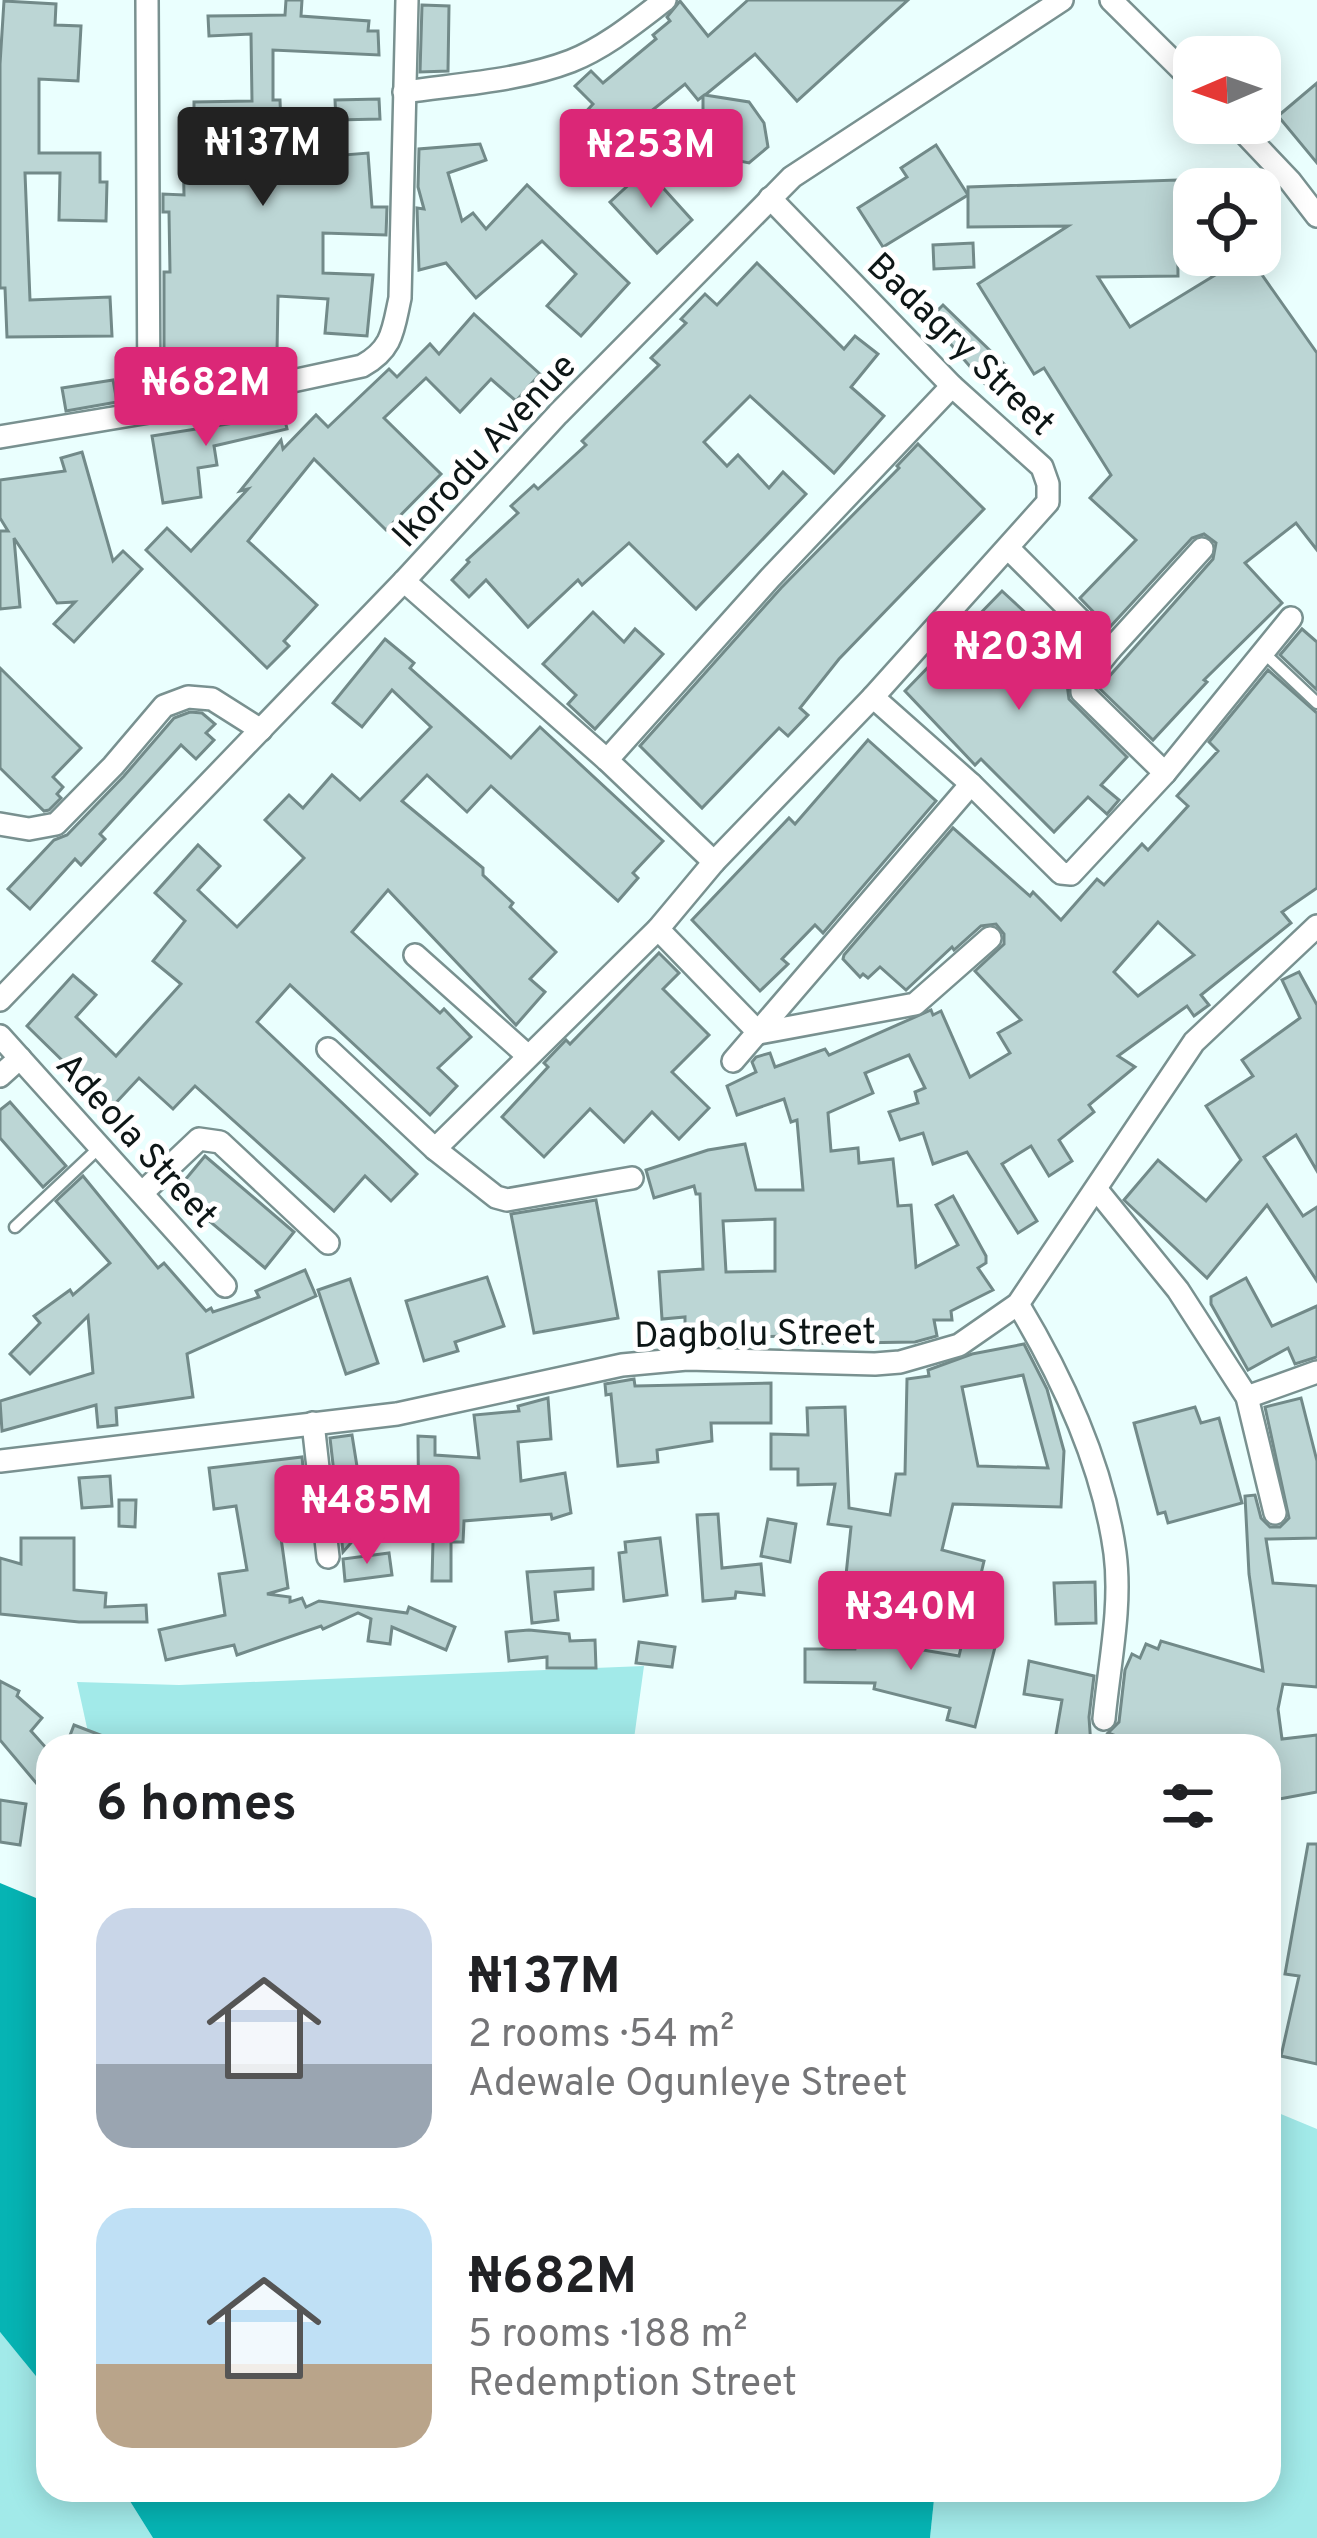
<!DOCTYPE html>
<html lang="en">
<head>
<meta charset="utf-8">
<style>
  body { margin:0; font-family:Overpass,sans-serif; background:#f2f2f2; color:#202124; height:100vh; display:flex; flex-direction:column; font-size:45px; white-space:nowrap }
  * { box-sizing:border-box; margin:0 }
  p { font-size:39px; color:#757577 }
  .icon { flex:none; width:66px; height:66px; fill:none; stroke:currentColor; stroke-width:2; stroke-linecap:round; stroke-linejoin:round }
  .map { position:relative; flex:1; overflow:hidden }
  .sheet { position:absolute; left:36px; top:1734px; width:1245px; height:768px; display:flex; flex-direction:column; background:#fff; border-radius:36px; box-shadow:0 6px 30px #0003 }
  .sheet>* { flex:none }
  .needle { width:78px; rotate:268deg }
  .controls { position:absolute; left:1173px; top:36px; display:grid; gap:24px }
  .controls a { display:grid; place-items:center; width:108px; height:108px; border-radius:24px; background:#fff; box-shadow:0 6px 30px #0003; font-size:60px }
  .price { position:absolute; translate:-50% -102px; padding:0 27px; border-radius:12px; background:#db2777; color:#fff; font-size:39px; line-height:78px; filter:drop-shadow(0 3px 6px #0008) }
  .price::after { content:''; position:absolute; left:50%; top:72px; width:36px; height:27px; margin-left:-18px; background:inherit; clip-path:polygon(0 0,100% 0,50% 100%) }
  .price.active { background:#222; color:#fff }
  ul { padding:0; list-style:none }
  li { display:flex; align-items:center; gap:36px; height:300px; padding:0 60px }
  li span { display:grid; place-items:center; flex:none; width:336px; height:240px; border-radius:36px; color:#555 }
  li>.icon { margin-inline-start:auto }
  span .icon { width:144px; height:144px; fill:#fffc; stroke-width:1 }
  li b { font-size:51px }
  h2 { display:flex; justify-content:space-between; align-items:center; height:144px; padding:0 60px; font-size:51px }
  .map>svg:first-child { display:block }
  .green { fill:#a2eae9 }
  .water { fill:#06b4b4 }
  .building { fill:#bcd6d5; stroke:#728a89; stroke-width:3; fill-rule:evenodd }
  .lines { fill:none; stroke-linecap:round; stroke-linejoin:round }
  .service-casing { stroke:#799190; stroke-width:15 }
  .minor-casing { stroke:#799190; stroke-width:26 }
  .service { stroke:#fff; stroke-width:10 }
  .minor { stroke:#fff; stroke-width:21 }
  .labels { text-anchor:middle; stroke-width:10; stroke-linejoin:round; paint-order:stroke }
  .street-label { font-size:36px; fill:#0d1616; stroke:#fff }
</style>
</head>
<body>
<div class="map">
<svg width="1317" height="2538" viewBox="0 0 1317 2538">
  <rect width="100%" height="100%" fill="#eafffe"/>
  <g class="green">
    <polygon points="644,1666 633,1746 91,1746 77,1682 179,1685"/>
    <polygon points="1269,2109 1317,2129 1317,2538 930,2538 935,2490 1269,2490"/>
    <polygon points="0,2332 48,2391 48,2490 123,2490 153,2538 0,2538"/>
  </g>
  <g class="water">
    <polygon points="0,1883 48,1903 48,2391 0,2332"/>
    <polygon points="123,2490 935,2490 930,2538 153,2538"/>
  </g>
  <g class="building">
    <polygon points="286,0 302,0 301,16 369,21 368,31 378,31 379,55 273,50 273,100 280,100 282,160 368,153 372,207 387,207 386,235 323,233 323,273 373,275 367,336 325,333 328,299 278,296 277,352 218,351 217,370 164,369 164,272 170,272 169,212 163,212 163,194 184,195 183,145 194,144 194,102 252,101 251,34 209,36 208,16 285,15"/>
    <polygon points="748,0 908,0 797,101 755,54 705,95 749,102 764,123 768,147 749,163 725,158 703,134 703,96 698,100 685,84 640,120 660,141 631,169 581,117 593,104 575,86 591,71 603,83 656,39 653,35 670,21 667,17 680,1 708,36"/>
    <polygon points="4,1 56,4 55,25 81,26 78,81 39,79 39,153 100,153 100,182 107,182 106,221 59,220 60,173 25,173 30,300 110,297 112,336 7,337 5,288 0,288 0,64"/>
    <polygon points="422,5 449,6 448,71 420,72"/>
    <polygon points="1317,83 1317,163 1278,116"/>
    <polygon points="379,99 380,119 336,120 335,100"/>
    <polygon points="480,144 486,160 448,173 462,221 473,213 486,229 527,185 629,283 581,336 547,306 576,274 542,241 476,298 446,263 419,270 417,208 424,209 418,187 419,149"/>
    <polygon points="936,145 968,195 883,247 858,208 907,177 901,168"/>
    <polygon points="646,169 692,220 657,253 610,202"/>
    <polygon points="1177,180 1178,276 1098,277 1130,327 1248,255 1317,353 1317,550 1296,523 1245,563 1282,603 1204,680 1207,682 1153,740 1099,688 1213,559 1216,543 1204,534 1192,538 1109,628 1080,598 1136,540 1090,498 1111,475 1044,368 1034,374 978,284 1068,226 968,227 968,187"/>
    <polygon points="973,243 974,267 934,269 933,245"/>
    <polygon points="757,263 844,349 855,336 878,354 851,387 884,416 834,473 750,396 704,442 727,466 738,455 769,488 783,472 806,494 696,609 629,543 582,585 578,580 528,627 486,580 469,597 452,580 469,562 467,560 518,513 511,506 534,485 538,489 586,445 582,441 659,365 651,358 686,323 681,319 705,294 717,305"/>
    <polygon points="943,305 1006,366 985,384 948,341 944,345 924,324"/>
    <polygon points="474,314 540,374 516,401 491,379 460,412 426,378 384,418 441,474 386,530 314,459 248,541 317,605 284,641 289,646 267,668 146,550 167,528 191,551 248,489 240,491 281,440 283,449 316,415 328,427 389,369 397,377 430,344 439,354"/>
    <polygon points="113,380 117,402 66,411 62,388"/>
    <polygon points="272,401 276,417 284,416 287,429 214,446 217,465 198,468 201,497 163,503 152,436 240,422 237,408"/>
    <polygon points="918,444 984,509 839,659 800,708 808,715 788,736 779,728 702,808 640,746 781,588 899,468 897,466"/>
    <polygon points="82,452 113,561 123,551 142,569 74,642 54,624 75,602 57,603 14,538 20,607 0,609 0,531 8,531 0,518 0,480 65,471 61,458"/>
    <polygon points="1002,591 1080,663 1067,684 1069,699 1127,757 1101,785 1119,800 1107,814 1088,797 1054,832 981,759 975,765 905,691"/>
    <polygon points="593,612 624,642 635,629 663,654 595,729 568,704 576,695 543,664"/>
    <polygon points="1302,629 1317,642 1317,690 1280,655"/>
    <polygon points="385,639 414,663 410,668 511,758 540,727 663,841 633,873 638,878 618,901 491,786 467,812 427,775 402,801 483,868 483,875 513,903 510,907 556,952 530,979 545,992 516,1025 388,890 352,932 440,1013 444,1009 471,1037 438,1068 457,1086 430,1115 290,985 257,1022 417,1174 391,1201 365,1176 334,1211 195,1086 173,1109 139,1078 111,1108 27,1026 73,975 96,995 76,1017 116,1056 181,984 153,961 185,921 155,893 198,845 220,866 198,890 237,927 304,858 265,820 289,795 303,808 332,775 360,800 431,727 392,690 362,727 333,703"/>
    <polygon points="0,668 81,748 53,777 63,787 57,794 61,798 49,810 44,811 0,768"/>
    <path d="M 1268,670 L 1317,713 L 1317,888 L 1282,912 L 1291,923 L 1201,995 L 1209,1005 L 1194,1016 L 1187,1006 L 1118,1056 L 1135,1067 L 1089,1105 L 1094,1112 L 1059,1140 L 1072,1161 L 1049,1176 L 1031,1146 L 1002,1164 L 1037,1221 L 1018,1233 L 967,1152 L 933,1164 L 923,1133 L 900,1140 L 889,1112 L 918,1103 L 915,1092 L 925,1088 L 909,1055 L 865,1073 L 873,1093 L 828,1113 L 831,1151 L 858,1148 L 859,1163 L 893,1159 L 898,1206 L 911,1205 L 916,1267 L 958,1245 L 936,1205 L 953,1196 L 986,1256 L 986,1263 L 978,1268 L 993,1290 L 951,1311 L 952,1320 L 934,1320 L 937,1336 L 915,1342 L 786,1344 L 786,1336 L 685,1339 L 685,1317 L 662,1319 L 659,1272 L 703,1269 L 700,1194 L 696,1194 L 694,1186 L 654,1198 L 646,1170 L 708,1150 L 745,1144 L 756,1190 L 803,1190 L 797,1120 L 791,1122 L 784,1099 L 737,1115 L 727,1086 L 756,1072 L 752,1062 L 756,1057 L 770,1053 L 775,1067 L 825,1049 L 829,1055 L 931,1010 L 933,1015 L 941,1011 L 970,1077 L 1010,1053 L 998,1033 L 1021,1020 L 975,971 L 1004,944 L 1004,934 L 996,924 L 981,926 L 954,950 L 952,947 L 906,990 L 880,967 L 868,978 L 863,974 L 860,977 L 843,959 L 844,955 L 953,828 L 1030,896 L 1033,892 L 1061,920 L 1097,879 L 1104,885 L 1142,844 L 1148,850 L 1188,806 L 1177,796 L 1218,751 L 1209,742 ZM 1158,922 L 1194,955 L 1138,996 L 1114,972 ZM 775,1219 L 775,1271 L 726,1272 L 723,1221 Z"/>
    <polygon points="190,712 202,713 215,724 206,733 214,740 196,759 181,745 100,834 105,839 81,865 75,859 30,909 8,889 54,840 67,835 124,776 174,718"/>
    <polygon points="868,740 936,801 823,933 815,925 782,959 788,964 760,991 692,920 789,818 795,824"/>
    <polygon points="659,953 679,973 663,989 709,1035 672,1072 709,1108 679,1139 652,1112 624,1142 590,1109 544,1157 502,1117 548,1067 544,1063 566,1040 570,1044"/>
    <polygon points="1299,972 1317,1005 1317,1171 1296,1135 1264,1157 1303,1216 1317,1207 1317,1281 1267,1205 1207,1278 1124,1200 1158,1160 1206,1201 1241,1160 1206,1106 1253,1076 1242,1060 1300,1018 1282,980"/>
    <polygon points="10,1102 66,1166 43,1187 0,1138 0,1110"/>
    <polygon points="205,1156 294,1232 265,1268 175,1192"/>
    <polygon points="83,1176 158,1268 164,1263 206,1311 211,1308 213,1312 259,1297 256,1291 305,1270 316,1296 187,1354 193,1397 116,1408 117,1425 98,1427 96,1405 2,1431 0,1401 93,1373 88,1316 30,1374 10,1354 40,1323 34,1316 70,1290 73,1295 110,1263 56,1201"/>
    <polygon points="596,1200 618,1318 534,1333 511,1214"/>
    <polygon points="487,1277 504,1326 455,1342 458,1351 424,1361 406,1301"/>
    <polygon points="1246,1278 1272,1326 1317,1306 1317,1357 1295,1364 1288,1348 1248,1370 1211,1304 1211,1297"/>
    <polygon points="350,1279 378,1363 346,1374 318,1290"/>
    <path d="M 1024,1344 L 1047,1389 L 1064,1451 L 1061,1507 L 953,1504 L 942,1550 L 984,1561 L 971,1616 L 927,1607 L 926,1614 L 876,1601 L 875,1607 L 843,1604 L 851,1527 L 828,1524 L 835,1484 L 798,1485 L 798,1469 L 771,1469 L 771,1434 L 808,1435 L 807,1408 L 845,1407 L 849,1508 L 890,1515 L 896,1474 L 905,1474 L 907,1379 L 929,1376 L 928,1370 L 972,1354 ZM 1023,1375 L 1048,1468 L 978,1466 L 962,1387 Z"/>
    <polygon points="634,1379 635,1386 771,1383 771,1423 711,1423 712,1441 657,1450 658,1462 618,1466 611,1394 606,1395 605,1384"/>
    <polygon points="548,1398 551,1439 518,1442 521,1481 565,1473 571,1513 552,1519 551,1514 464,1521 463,1542 451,1542 451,1581 432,1581 433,1541 419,1540 418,1436 435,1437 435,1455 479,1458 474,1415 519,1411 518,1406"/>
    <polygon points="1301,1398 1317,1461 1317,1538 1266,1539 1273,1583 1317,1586 1317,1687 1283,1684 1278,1709 1282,1739 1317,1735 1317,1792 1274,1800 1269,1746 1143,1746 1108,1733 1119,1722 1125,1670 1132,1654 1140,1658 1146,1644 1158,1649 1161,1641 1263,1671 1249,1574 1245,1496 1255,1495 1261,1518 1270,1527 1280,1527 1289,1518 1265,1407"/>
    <polygon points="1195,1407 1201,1423 1219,1418 1242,1503 1168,1523 1165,1512 1158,1514 1134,1423"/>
    <polygon points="352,1435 359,1479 386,1503 343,1552 330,1438"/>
    <polygon points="302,1457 310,1535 281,1538 288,1588 267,1594 290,1597 290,1602 302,1598 306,1607 319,1601 407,1613 409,1607 455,1627 446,1650 392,1627 390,1644 368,1641 371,1619 358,1613 323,1629 321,1626 237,1655 234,1645 166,1660 159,1630 225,1615 219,1574 247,1570 236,1506 214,1509 209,1468"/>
    <polygon points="110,1476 112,1506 82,1508 79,1478"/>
    <polygon points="119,1500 136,1500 135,1527 119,1526"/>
    <polygon points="718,1514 722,1568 761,1564 764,1595 736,1592 735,1598 703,1601 697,1515"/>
    <polygon points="768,1519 796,1524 790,1562 761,1556"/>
    <polygon points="21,1538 74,1538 74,1590 106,1593 105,1607 146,1605 147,1622 79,1622 0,1614 0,1558 21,1564"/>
    <polygon points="660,1538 667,1595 624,1601 619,1553 626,1552 625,1542"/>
    <polygon points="389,1553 392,1575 345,1581 343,1559"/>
    <polygon points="593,1568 593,1589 555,1592 558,1620 532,1623 527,1572"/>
    <polygon points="1095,1582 1096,1623 1056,1624 1054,1583"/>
    <polygon points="529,1630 569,1634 570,1641 595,1640 596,1668 547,1668 547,1657 509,1661 506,1632"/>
    <polygon points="857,1639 959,1656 963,1639 995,1647 975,1727 947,1720 950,1708 874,1689 875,1683 805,1682 805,1649 855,1649"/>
    <polygon points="639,1642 675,1647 672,1667 636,1663"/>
    <polygon points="1029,1661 1094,1676 1089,1717 1091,1746 1054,1746 1062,1700 1024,1694"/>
    <polygon points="0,1681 19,1691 17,1696 42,1718 31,1731 48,1750 48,1797 0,1740"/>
    <polygon points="74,1725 124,1744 124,1746 66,1746"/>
    <polygon points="0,1800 26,1804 20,1845 0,1842"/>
    <polygon points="1308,1844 1317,1844 1317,2064 1281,2056 1299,1976 1285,1974"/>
  </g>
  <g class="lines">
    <defs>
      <g id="service">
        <polyline points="1263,652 1317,703"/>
        <polyline points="15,1227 101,1146"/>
      </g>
      <g id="minor">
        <polyline points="147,0 149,412"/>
        <polyline points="1111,0 1194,82"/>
        <path d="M 404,92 C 459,84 519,81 571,61 C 606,47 636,22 665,0"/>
        <polyline points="1235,123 1290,181 1317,216"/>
        <path d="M 0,437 L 149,412 L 362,366 C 393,349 393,330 400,298 L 407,0"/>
        <polyline points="1009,549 1110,650 1082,685 1082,692 1165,773"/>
        <polyline points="404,581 607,760 714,862"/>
        <polyline points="1110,650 1202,549"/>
        <polyline points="873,697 971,784 1061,873 1071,874 1165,773 1291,618"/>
        <polyline points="607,760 770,578 952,386"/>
        <polyline points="0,824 29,829 56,824 113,766 164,706 188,697 212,699 261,730"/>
        <polyline points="658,929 759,1033 915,1004 990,938"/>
        <polyline points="415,955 528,1056"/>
        <polyline points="0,1000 404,581 558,414 792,177 1062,0"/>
        <polyline points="0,1036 225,1286"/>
        <polyline points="328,1049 435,1149 496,1197 507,1200 632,1178"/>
        <polyline points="733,1061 971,784"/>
        <polyline points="0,1076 20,1058"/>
        <polyline points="435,1149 658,929 714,862 873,697 1048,502 1048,484 1042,467 952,386 770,198"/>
        <polyline points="1097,1190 1178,1290 1247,1397 1275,1513"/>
        <polyline points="143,1192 199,1139 220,1142 328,1243"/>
        <path d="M 1018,1304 C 1063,1379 1103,1465 1115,1553 C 1122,1607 1109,1665 1104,1719"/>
        <polyline points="1247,1397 1317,1372"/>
        <polyline points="313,1423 328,1557"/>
        <polyline points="0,1461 397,1414 622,1365 687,1359 875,1364 900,1362 959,1345 1018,1304 1194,1042 1317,926"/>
      </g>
    </defs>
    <use href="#service" class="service-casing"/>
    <use href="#minor" class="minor-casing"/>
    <use href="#service" class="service"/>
    <use href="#minor" class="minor"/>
  </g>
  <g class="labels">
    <g class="street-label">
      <text transform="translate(962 343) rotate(44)" y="13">Badagry Street</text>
      <text transform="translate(483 449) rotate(-47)" y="13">Ikorodu Avenue</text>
      <text transform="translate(138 1139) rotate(48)" y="13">Adeola Street</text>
      <text transform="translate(755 1332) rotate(-1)" y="13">Dagbolu Street</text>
    </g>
  </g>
</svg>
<div class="controls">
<a><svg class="needle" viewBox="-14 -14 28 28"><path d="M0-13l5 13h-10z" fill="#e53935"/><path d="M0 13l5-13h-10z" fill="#757577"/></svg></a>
<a><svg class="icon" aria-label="locate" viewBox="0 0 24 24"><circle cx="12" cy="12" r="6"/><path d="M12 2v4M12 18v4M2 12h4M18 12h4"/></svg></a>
</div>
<b class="price active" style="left:263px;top:209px">₦137M</b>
<b class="price" style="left:651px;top:211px">₦253M</b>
<b class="price" style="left:206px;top:449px">₦682M</b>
<b class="price" style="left:1019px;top:713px">₦203M</b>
<b class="price" style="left:367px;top:1567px">₦485M</b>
<b class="price" style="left:911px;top:1673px">₦340M</b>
<section class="sheet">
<h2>6 homes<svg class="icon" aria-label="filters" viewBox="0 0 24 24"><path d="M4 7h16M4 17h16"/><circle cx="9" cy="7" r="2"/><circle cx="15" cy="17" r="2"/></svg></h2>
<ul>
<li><span style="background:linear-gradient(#c9d6e8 65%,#9aa5b1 0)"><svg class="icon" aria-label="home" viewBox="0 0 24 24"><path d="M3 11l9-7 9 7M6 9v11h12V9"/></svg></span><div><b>₦137M</b><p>2 rooms · 54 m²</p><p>Adewale Ogunleye Street</p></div></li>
<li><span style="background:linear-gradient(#bfe0f5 65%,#b9a48a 0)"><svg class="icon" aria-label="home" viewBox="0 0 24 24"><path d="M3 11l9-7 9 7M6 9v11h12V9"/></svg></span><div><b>₦682M</b><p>5 rooms · 188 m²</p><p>Redemption Street</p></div></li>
</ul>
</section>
</div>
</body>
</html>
